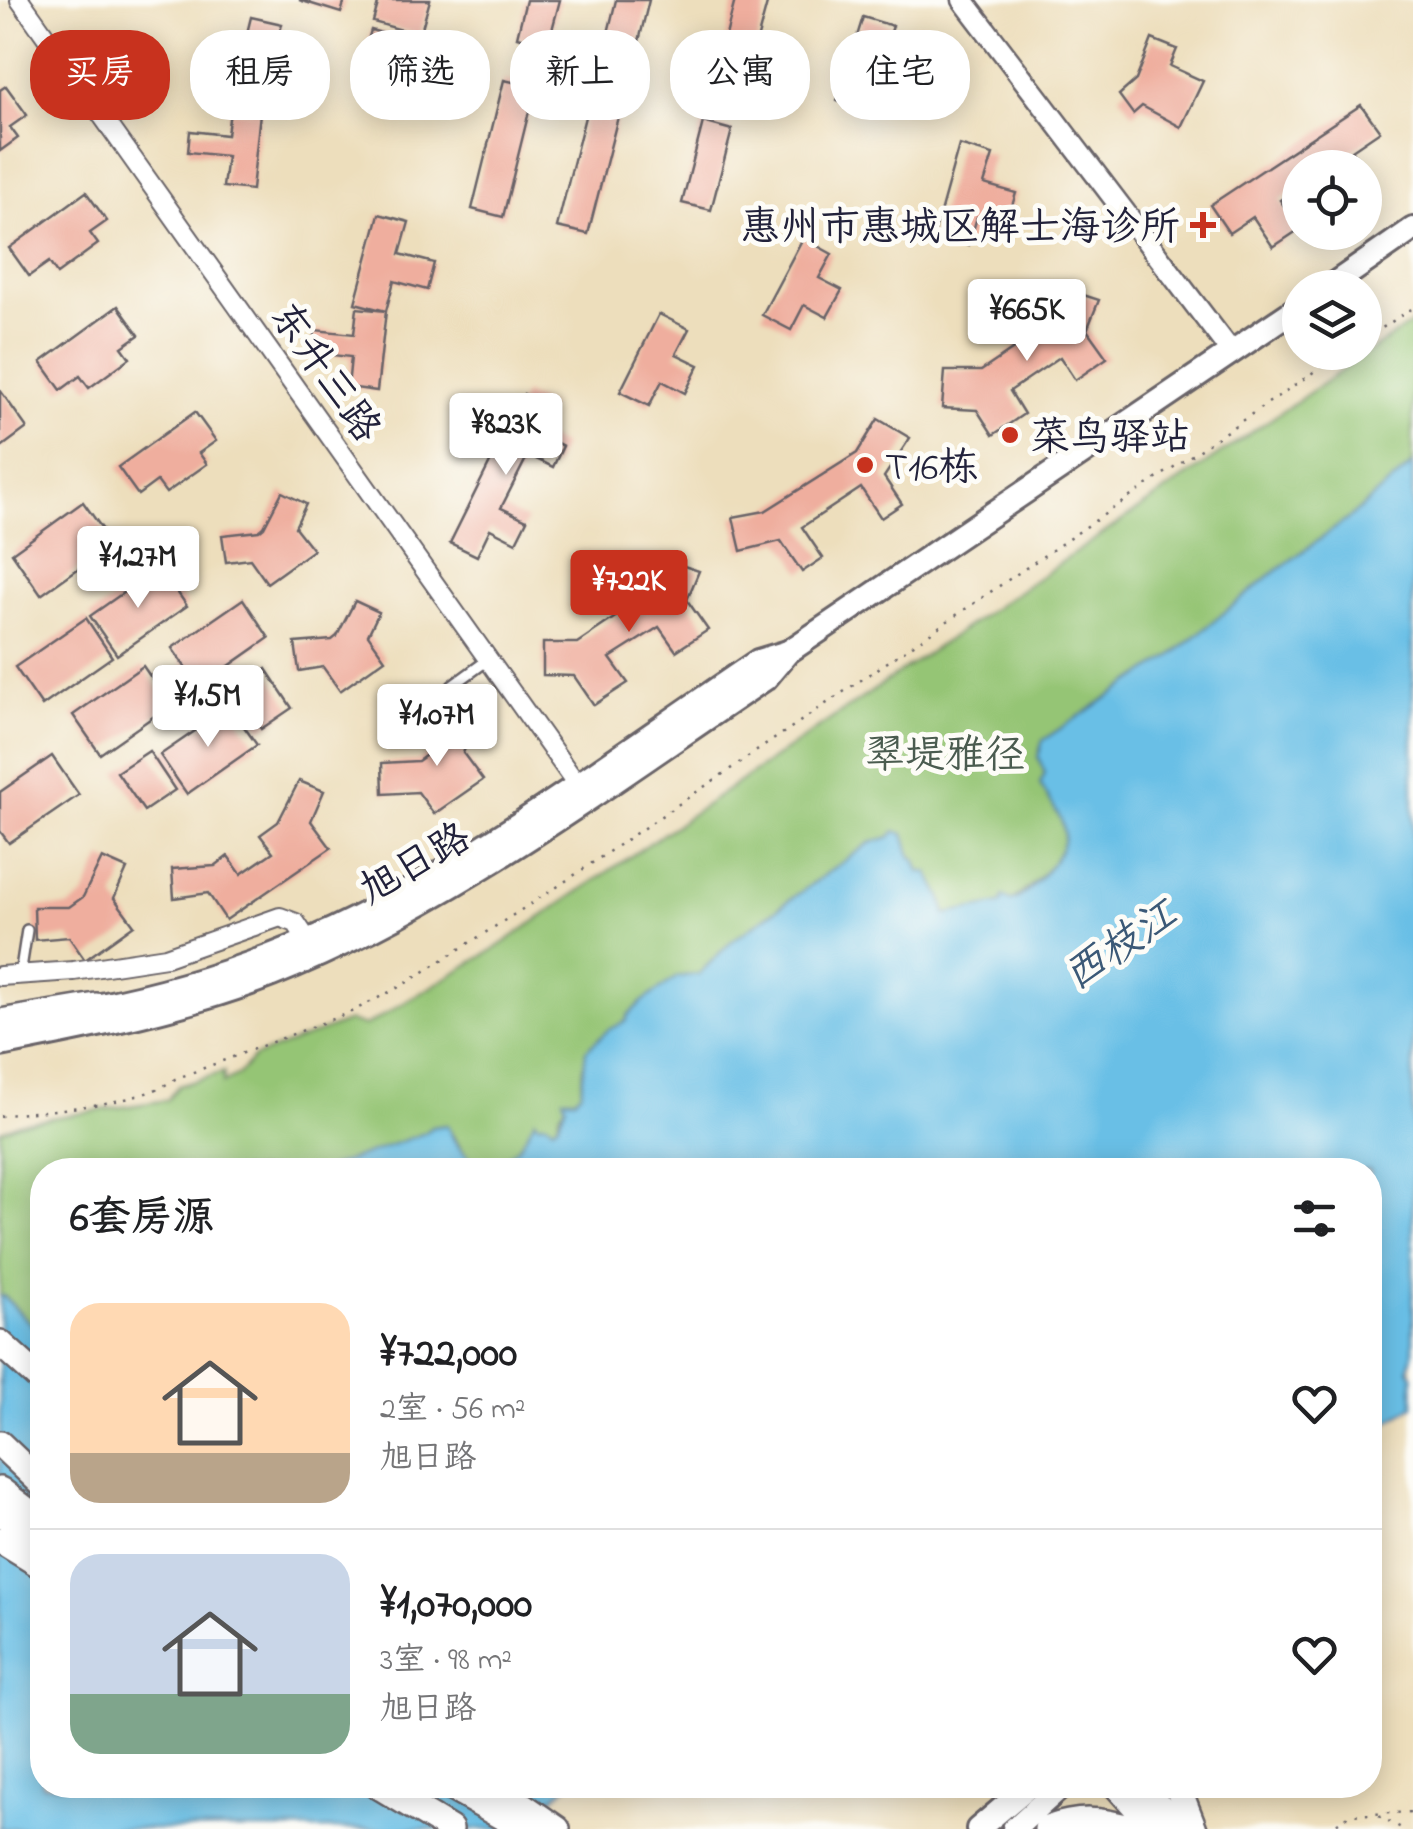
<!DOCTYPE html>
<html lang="zh">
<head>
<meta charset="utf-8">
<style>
  body { margin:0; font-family:"Indie Flower","LXGW WenKai TC",sans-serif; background:#f2f2f2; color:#202124; height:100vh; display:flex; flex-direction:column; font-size:38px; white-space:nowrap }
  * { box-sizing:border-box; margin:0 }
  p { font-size:32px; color:#757577 }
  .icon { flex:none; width:55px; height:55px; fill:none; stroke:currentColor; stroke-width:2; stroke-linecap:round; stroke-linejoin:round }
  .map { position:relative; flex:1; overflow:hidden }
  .side { position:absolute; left:30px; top:1158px; width:1352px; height:640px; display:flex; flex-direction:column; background:#fff; border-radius:40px; box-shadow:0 5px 25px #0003 }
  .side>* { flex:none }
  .top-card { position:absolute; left:30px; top:30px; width:1355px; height:90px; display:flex; gap:20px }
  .fabs { position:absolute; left:1282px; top:150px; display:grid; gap:20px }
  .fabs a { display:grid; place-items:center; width:100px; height:100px; border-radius:50%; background:#fff; box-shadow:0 5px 25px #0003; font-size:50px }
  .price { position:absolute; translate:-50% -85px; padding:0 22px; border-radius:10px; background:#fff; color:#222; font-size:32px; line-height:65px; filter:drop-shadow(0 2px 5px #0008) }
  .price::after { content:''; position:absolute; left:50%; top:60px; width:30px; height:22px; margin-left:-15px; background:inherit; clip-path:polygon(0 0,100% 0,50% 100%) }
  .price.active { background:#c8321e; color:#fff }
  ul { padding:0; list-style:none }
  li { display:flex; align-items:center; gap:30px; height:250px; padding:0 40px }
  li+li { border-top:2px solid #e0e0e0 }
  li span { display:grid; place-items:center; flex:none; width:280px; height:200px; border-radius:30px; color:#555 }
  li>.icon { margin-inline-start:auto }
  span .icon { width:120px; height:120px; fill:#fffc; stroke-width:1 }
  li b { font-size:42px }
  h2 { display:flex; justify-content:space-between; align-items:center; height:120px; padding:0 40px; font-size:42px }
  .tag { padding:0 35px; border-radius:40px; background:#fff; box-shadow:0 5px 25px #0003; font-size:35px; line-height:90px }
  .tag.active { background:#c8321e; color:#fff }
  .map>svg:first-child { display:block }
  .green { fill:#95c575; stroke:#5c7458; stroke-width:2.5 }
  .water { fill:#69bfe6; stroke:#467090; stroke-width:2.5 }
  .building { fill:#efae9e }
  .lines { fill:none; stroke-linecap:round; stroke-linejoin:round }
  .service-casing { stroke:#696468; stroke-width:14 }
  .minor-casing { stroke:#696468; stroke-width:22 }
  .tertiary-casing { stroke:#696468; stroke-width:25 }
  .secondary-casing { stroke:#696468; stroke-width:28 }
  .primary-casing { stroke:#696468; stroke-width:30 }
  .path { stroke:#696468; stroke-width:2.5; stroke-dasharray:2.5 8; stroke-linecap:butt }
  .service { stroke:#fff; stroke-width:9 }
  .minor { stroke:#fff; stroke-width:18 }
  .tertiary { stroke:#fff; stroke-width:20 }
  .secondary { stroke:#fff; stroke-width:22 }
  .primary { stroke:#fff; stroke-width:25 }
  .poi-dot { fill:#c8321e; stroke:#fdfcf7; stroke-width:4 }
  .labels { text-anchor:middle; stroke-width:10; stroke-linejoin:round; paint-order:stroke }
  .poi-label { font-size:40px; fill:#22223b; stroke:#fdfcf7; text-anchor:start }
  .street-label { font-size:40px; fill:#22223b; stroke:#fdfcf7 }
  .park-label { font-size:40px; fill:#4a5b4f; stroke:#fdfcf7 }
  .water-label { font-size:42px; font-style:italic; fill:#3b5977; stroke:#fdfcf7 }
</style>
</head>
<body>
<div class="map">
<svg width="1413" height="1829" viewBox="0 0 1413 1829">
  <rect width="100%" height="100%" fill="#fdfcf7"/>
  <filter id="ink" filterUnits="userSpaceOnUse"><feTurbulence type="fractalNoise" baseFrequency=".01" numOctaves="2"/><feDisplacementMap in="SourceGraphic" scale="20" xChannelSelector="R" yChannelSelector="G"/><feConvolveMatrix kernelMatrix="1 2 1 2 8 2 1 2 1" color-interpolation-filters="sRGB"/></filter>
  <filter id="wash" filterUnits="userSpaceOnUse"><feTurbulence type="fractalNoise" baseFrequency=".0048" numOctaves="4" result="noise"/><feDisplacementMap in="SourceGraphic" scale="40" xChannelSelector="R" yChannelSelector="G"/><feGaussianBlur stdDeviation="2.25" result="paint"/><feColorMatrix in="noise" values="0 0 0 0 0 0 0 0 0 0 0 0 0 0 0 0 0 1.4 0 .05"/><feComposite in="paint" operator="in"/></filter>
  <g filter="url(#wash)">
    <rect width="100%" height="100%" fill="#eddebc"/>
    <path class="green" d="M 1413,322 L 1413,464 L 1348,519 L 1273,573 L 1170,657 L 1043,740 L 1038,757 L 1045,773 L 1040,784 C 1049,799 1068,822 1065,841 C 1064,851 1055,860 1049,867 C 1016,906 996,910 946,914 L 941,897 L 928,873 L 920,872 L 915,859 L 890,837 L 870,843 L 732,941 L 699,974 L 677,977 L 626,1021 L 599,1038 L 583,1066 L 581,1093 L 575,1098 L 563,1098 L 566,1105 L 559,1115 L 558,1124 L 553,1127 L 539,1125 L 535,1119 L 520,1149 L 491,1168 L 469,1160 L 446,1125 L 432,1127 L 425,1133 L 322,1170 L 42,1170 L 42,1335 L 4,1296 L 0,1297 L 0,1131 L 19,1123 L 167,1100 L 178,1086 L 224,1072 L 223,1083 L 238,1075 L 254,1057 L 349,1021 L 365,1026 L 493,950 Z"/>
    <g class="water">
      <path d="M 1413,464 L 1413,1354 L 1409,1368 L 1413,1376 L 1413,1406 L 1370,1434 L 1370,1170 L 322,1170 L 425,1133 L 432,1127 L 447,1125 C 454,1145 469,1163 491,1168 C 519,1147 518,1152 535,1119 L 539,1124 L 545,1122 L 553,1127 L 558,1124 L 566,1105 L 563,1098 L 575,1098 L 581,1092 L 586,1050 L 608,1030 L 626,1021 L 628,1015 L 642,1002 L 677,977 L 699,974 L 732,941 L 870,843 L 890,837 L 895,831 L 904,834 L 911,857 L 915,859 L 920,872 L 928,872 L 941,897 L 946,914 L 1001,904 L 1003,897 L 1011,901 C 1024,897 1033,886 1042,876 C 1077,833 1066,828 1040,784 L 1045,773 L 1038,757 L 1043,740 L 1170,657 L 1273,573 L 1348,519 Z"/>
      <polygon points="3,1296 42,1335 42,1785 568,1785 517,1829 0,1829 0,1297"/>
    </g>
    <g id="blocks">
      <g class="building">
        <polygon points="299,0 345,0 341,13"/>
        <polygon points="379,0 430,0 420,35 373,22"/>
        <polygon points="526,0 560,0 548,45 517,37"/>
        <polygon points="616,0 649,0 633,66 602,58"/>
        <polygon points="735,0 768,0 740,103 711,95"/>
        <polygon points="251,17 282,24 273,61 308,69 301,94 267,86 260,113 229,106"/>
        <polygon points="863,17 893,26 884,53 918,63 909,90 876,80 867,111 837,101"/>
        <polygon points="371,30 419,43 407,88 358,74"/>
        <polygon points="1152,39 1177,49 1170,66 1203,81 1181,127 1142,106 1133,114 1119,95 1136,80"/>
        <polygon points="504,80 535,87 503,217 472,209"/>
        <polygon points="6,86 27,115 10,127 18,138 0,151 0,90"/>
        <polygon points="590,97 621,105 588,234 557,227"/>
        <polygon points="1361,105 1380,131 1352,150 1364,168 1300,168 1300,186 1280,200 1300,229 1273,247 1253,217 1229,233 1210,205"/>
        <polygon points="230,110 260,113 252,190 223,187 227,156 188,152 190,131 227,135"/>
        <polygon points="703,122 732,130 711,210 682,203"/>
        <polygon points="959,145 993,155 984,184 1016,193 1006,225 977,217 969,245 934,235"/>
        <polygon points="86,192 107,221 90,233 98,244 57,274 49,262 29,276 9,248"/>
        <polygon points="379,214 409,222 400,254 434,263 427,290 394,281 386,311 377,391 348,387 351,357 313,353 315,330 354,334 357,308 386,311 355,303"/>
        <polygon points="803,238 832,254 819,278 842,290 827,317 804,305 791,330 762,315"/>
        <polygon points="1065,289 1099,300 1087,330 1107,358 1075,380 1060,357 1010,391 1024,414 993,435 977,410 942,408 945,371 981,371 1052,323"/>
        <polygon points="118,306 139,335 122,347 130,358 89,388 80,376 61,390 41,362"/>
        <polygon points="659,314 689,329 676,354 699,365 685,393 662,381 649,406 620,392"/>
        <polygon points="0,390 27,428 0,448"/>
        <polygon points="524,394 550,407 538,433 563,446 553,467 528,455 501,508 527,520 516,542 490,529 477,556 450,543"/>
        <polygon points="195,412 216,441 199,453 207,464 166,493 157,481 138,495 118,467"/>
        <polygon points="878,419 910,438 884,477 902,504 881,518 861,488 802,527 823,558 802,572 781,541 741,551 733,517 765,511 857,453"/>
        <polygon points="282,492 306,504 295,527 313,550 267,583 250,559 226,562 222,535 259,531 264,527"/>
        <polygon points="83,502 113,544 41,595 12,553"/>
        <polygon points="666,560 699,571 687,600 708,630 676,651 659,627 610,658 628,683 594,705 574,676 543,675 543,643 577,643 654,591"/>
        <polygon points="160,567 187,606 117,655 90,616"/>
        <polygon points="243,599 269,638 199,687 172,648"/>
        <polygon points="355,601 379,612 368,635 385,659 340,691 323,667 299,671 295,643 332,640 337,636"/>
        <polygon points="86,618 112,657 42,706 15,667"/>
        <polygon points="143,666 170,705 100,754 73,715"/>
        <polygon points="266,669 292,708 261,729 235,690"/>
        <polygon points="230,707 257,745 187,794 160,755"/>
        <polygon points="451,713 476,723 463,753 483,780 434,814 418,792 383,794 382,763 418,761 432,751"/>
        <polygon points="149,751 175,790 144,811 117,772"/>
        <polygon points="52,756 79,795 9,843 0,831 0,792"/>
        <polygon points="299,781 324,791 311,821 331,848 226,920 208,893 174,898 172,869 215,866 228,856 241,874 273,852 260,835 278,822"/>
        <polygon points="102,858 127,869 114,898 134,925 85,960 69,937 35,940 34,907 69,907 83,897"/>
      </g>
    </g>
  </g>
  <g filter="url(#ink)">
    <use href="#blocks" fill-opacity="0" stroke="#696468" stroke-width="2.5"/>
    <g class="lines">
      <defs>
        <g id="service">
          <polyline points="452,686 489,659"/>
          <polyline points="20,975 27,930"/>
        </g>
        <g id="minor">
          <polyline points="20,0 576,783"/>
          <polyline points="0,976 74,971 166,957 280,917 296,923 308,941"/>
        </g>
        <polyline id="tertiary" points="963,0 1232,353"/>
        <g id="secondary">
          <polyline points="1328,288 1413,229"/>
          <path d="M 96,1006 C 178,990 258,964 334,929 C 484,858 621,753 758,661 L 788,652"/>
          <path d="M 0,1045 C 92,1027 185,1009 272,975 C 451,904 607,784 766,678 L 788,652 L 1300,306"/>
          <polyline points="978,1829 1030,1785"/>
          <polyline points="1014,1829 1063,1785"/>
        </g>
        <g id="primary">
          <polyline points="0,1022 96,1006"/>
          <polyline points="0,1343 42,1381"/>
          <polyline points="0,1444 42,1484"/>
          <polyline points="0,1490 42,1522"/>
          <polyline points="0,1512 42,1544"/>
          <polyline points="0,1540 42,1566"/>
          <polyline points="377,1785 450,1829"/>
          <polyline points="446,1785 524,1829"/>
          <polyline points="493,1785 557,1829"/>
          <polyline points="1116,1785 1155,1829"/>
          <polyline points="1140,1785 1179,1829"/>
          <polyline points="1177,1785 1194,1829"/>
          <path d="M 1047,1829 C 1078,1818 1101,1819 1132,1829"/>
        </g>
      </defs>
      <use href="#service" class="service-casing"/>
      <use href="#minor" class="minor-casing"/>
      <use href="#tertiary" class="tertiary-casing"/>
      <use href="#secondary" class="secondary-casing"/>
      <use href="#primary" class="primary-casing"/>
      <g class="path">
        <polyline points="1365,339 1413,308"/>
        <path d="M 0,1116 C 48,1109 136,1107 175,1079 L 351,1012 L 403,985 L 554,889 L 1343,352"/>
        <polyline points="1379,1816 1403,1829"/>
        <polyline points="1328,1829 1350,1815 1413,1812"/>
      </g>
      <use href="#service" class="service"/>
      <use href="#minor" class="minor"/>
      <use href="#tertiary" class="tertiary"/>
      <use href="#secondary" class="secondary"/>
      <use href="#primary" class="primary"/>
    </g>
  </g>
  <g class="poi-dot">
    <path d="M1198 210h10v10h10v10h-10v10h-10v-10h-10v-10h10z"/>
    <circle cx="1010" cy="435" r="10"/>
    <circle cx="865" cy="465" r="10"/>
  </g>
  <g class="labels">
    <g class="poi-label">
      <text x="1180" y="239" text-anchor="end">惠州市惠城区解士海诊所</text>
      <text x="1030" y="449">菜鸟驿站</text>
      <text x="885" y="479">T16栋</text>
    </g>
    <g class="street-label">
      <text transform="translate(327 371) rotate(55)" y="14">东升三路</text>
      <text transform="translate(414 862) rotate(-30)" y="14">旭日路</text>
    </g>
    <g class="park-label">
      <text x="945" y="767">翠堤雅径</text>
    </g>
    <g class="water-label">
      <text transform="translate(1119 943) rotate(-34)" y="15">西枝江</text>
    </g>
  </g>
</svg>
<div class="fabs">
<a><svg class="icon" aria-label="locate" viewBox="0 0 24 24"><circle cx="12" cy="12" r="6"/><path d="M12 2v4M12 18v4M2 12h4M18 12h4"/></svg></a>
<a><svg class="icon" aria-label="layers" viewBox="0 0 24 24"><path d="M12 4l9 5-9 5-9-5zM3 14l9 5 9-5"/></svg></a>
</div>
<b class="price" style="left:1027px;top:364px">¥665K</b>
<b class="price" style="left:506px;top:478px">¥823K</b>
<b class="price" style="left:138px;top:611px">¥1.27M</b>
<b class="price active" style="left:629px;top:635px">¥722K</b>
<b class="price" style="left:208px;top:750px">¥1.5M</b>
<b class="price" style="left:437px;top:769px">¥1.07M</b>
<div class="top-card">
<a class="tag active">买房</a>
<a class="tag">租房</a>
<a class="tag">筛选</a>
<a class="tag">新上</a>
<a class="tag">公寓</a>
<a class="tag">住宅</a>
</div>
<section class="side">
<h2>6套房源<svg class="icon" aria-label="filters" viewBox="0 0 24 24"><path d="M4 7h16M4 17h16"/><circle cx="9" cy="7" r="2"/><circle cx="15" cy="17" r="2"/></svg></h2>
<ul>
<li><span style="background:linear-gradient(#ffd9b3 75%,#b9a48a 0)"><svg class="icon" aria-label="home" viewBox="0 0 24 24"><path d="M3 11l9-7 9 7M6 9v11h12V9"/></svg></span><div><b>¥722,000</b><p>2室 · 56 m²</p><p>旭日路</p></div><svg class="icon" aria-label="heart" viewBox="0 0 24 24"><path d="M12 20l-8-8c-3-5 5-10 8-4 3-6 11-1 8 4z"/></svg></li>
<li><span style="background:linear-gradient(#c9d6e8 70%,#7fa58c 0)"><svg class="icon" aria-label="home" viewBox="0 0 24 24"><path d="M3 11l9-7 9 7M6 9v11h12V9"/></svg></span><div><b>¥1,070,000</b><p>3室 · 98 m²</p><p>旭日路</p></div><svg class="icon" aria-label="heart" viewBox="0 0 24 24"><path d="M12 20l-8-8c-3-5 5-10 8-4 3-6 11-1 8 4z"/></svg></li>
</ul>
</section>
</div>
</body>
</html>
